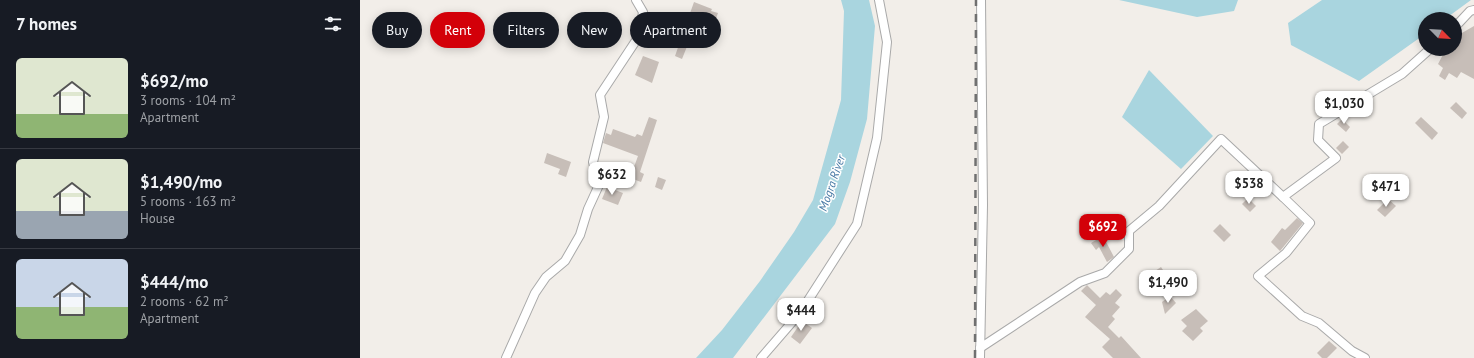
<!DOCTYPE html>
<html lang="en">
<head>
<meta charset="utf-8">
<style>
  body { margin:0; font-family:"PT Sans",sans-serif; background:#242831; color:#f1f3f6; height:100vh; display:flex; flex-direction:column; font-size:15px; white-space:nowrap }
  * { box-sizing:border-box; margin:0 }
  p { font-size:13px; color:#9ea1a6 }
  .icon { flex:none; width:22px; height:22px; fill:none; stroke:currentColor; stroke-width:2; stroke-linecap:round; stroke-linejoin:round }
  .map { position:relative; flex:1; overflow:hidden }
  .drawer { display:flex; flex-direction:column; background:#171b24; width:360px }
  .drawer>* { flex:none }
  .guide { position:absolute; left:12px; top:12px; width:380px; height:36px; display:flex; gap:8px }
  .needle { width:26px; rotate:114deg }
  .buttons { position:absolute; left:1058px; top:12px; display:grid; gap:8px }
  .buttons a { display:grid; place-items:center; width:44px; height:44px; border-radius:50%; background:#171b24; box-shadow:0 2px 10px #0003; font-size:20px }
  .price { position:absolute; translate:-50% -34px; padding:0 9px; border-radius:8px; background:#fff; color:#222; font-size:13px; line-height:26px; filter:drop-shadow(0 1px 2px #0008) }
  .price::after { content:''; position:absolute; left:50%; top:24px; width:12px; height:9px; margin-left:-6px; background:inherit; clip-path:polygon(0 0,100% 0,50% 100%) }
  .price.on { background:#d30009; color:#fff }
  ul { padding:0; list-style:none }
  li { display:flex; align-items:center; gap:12px; height:100px; padding:0 16px }
  li+li { border-top:1px solid #363941 }
  li span { display:grid; place-items:center; flex:none; width:112px; height:80px; border-radius:6px; color:#555 }
  li>.icon { margin-inline-start:auto }
  span .icon { width:48px; height:48px; fill:#fffc; stroke-width:1 }
  li b { font-size:17px }
  h2 { display:flex; justify-content:space-between; align-items:center; height:48px; padding:0 16px; font-size:17px }
  .tag { padding:0 14px; border-radius:18px; background:#171b24; box-shadow:0 2px 10px #0003; font-size:14px; line-height:36px }
  .tag.on { background:#d30009; color:#fff }
  main { display:flex; flex:1; min-height:0 }
  .map>svg:first-child { display:block }
  .water { fill:#a9d5df }
  .building { fill:#c7beb8 }
  .lines { fill:none; stroke-linecap:round; stroke-linejoin:round }
  .minor-casing { stroke:#a9a9a9; stroke-width:10 }
  .minor { stroke:#fff; stroke-width:8 }
  .rail { stroke:#707070; stroke-width:2.5; stroke-dasharray:8 8; stroke-linecap:butt }
  .labels { text-anchor:middle; stroke-width:3; stroke-linejoin:round; paint-order:stroke }
  .water-label { font-size:12px; font-style:italic; fill:#4678a4; stroke:#fff }
</style>
</head>
<body>
<main>
<section class="drawer">
<h2>7 homes<svg class="icon" aria-label="filters" viewBox="0 0 24 24"><path d="M4 7h16M4 17h16"/><circle cx="9" cy="7" r="2"/><circle cx="15" cy="17" r="2"/></svg></h2>
<ul>
<li><span style="background:linear-gradient(#dfe7d0 70%,#8fb573 0)"><svg class="icon" aria-label="home" viewBox="0 0 24 24"><path d="M3 11l9-7 9 7M6 9v11h12V9"/></svg></span><div><b>$692/mo</b><p>3 rooms · 104 m²</p><p>Apartment</p></div></li>
<li><span style="background:linear-gradient(#dfe7d0 65%,#9aa5b1 0)"><svg class="icon" aria-label="home" viewBox="0 0 24 24"><path d="M3 11l9-7 9 7M6 9v11h12V9"/></svg></span><div><b>$1,490/mo</b><p>5 rooms · 163 m²</p><p>House</p></div></li>
<li><span style="background:linear-gradient(#c9d6e8 60%,#8fb573 0)"><svg class="icon" aria-label="home" viewBox="0 0 24 24"><path d="M3 11l9-7 9 7M6 9v11h12V9"/></svg></span><div><b>$444/mo</b><p>2 rooms · 62 m²</p><p>Apartment</p></div></li>
</ul>
</section>
<div class="map">
<svg width="1114" height="358" viewBox="0 0 1114 358">
  <rect width="100%" height="100%" fill="#f2eee9"/>
  <g class="water">
    <polygon points="481,0 509,0 515,26 507,119 490,182 475,224 373,358 336,358 362,330 400,281 434,232 453,200 481,100 484,11"/>
    <polygon points="759,0 878,0 874,11 837,17"/>
    <polygon points="962,0 1111,0 1085,19 1065,19 1065,34 999,81 931,45 928,23"/>
    <polygon points="789,70 853,136 821,169 762,117"/>
  </g>
  <g class="building">
    <polygon points="334,2 352,9 351,11 358,13 355,21 341,16 335,31 346,36 341,48 328,44 322,59 315,56"/>
    <polygon points="1114,26 1114,79 1101,72 1097,78 1089,73 1085,80 1079,76 1083,68 1078,64 1086,49 1095,49 1095,37"/>
    <polygon points="283,56 299,62 292,83 275,75"/>
    <polygon points="1096,102 1107,113 1102,119 1090,108"/>
    <polygon points="289,117 297,120 280,172 284,174 281,182 270,178 278,156 243,143 246,133 251,135 253,129 275,137 277,134 282,136"/>
    <polygon points="1061,117 1078,133 1072,140 1055,123"/>
    <polygon points="982,119 990,127 986,132 977,124"/>
    <polygon points="983,141 989,147 982,154 976,148"/>
    <polygon points="187,153 211,162 206,177 198,174 200,169 184,163"/>
    <polygon points="298,177 306,180 302,190 295,187"/>
    <polygon points="247,187 263,193 258,205 242,199"/>
    <polygon points="888,198 896,206 890,212 882,204"/>
    <polygon points="1028,199 1036,206 1025,217 1017,210"/>
    <polygon points="937,218 943,223 920,251 911,242 922,228 925,230"/>
    <polygon points="860,224 871,235 864,242 853,231"/>
    <polygon points="743,236 754,257 747,262 739,247 736,250 731,243"/>
    <polygon points="801,267 805,273 794,283 789,275"/>
    <polygon points="727,285 740,298 746,292 750,295 756,289 762,295 755,303 760,307 752,316 755,319 748,327 759,338 761,336 781,358 753,358 742,347 750,339 725,317 736,305 721,291"/>
    <polygon points="810,296 816,303 805,314 802,302"/>
    <polygon points="836,309 848,321 840,328 843,331 833,341 822,331 827,326 821,320"/>
    <polygon points="442,321 452,328 440,344 431,337"/>
    <polygon points="969,341 977,348 967,358 962,358 957,353"/>
  </g>
  <g class="lines">
    <defs>
      <g id="minor">
        <polyline points="1095,27 1110,11 1114,10"/>
        <polyline points="620,348 720,282 745,273 769,249 769,231 799,206 861,139 923,197"/>
        <polyline points="146,358 175,293 186,277 205,261 220,235 228,209 239,185 233,162 244,117 240,95 279,36 283,12 276,0"/>
        <polyline points="401,358 440,313 497,224 517,138 527,42 519,0"/>
        <polyline points="620,358 623,205 621,0"/>
        <polyline points="1005,358 992,351 959,323 942,316 898,276 926,253 950,223 923,197 976,158 958,140 959,124 1042,74 1070,49"/>
      </g>
    </defs>
    <use href="#minor" class="minor-casing"/>
    <use href="#minor" class="minor"/>
    <polyline class="rail" points="615,358 616,0"/>
  </g>
  <g class="labels">
    <g class="water-label">
      <text transform="translate(472 183) rotate(-71)" y="4">Mogra River</text>
    </g>
  </g>
</svg>
<div class="buttons">
<a><svg class="needle" viewBox="-14 -14 28 28"><path d="M0-13l5 13h-10z" fill="#e53935"/><path d="M0 13l5-13h-10z" fill="#9ea1a6"/></svg></a>
</div>
<b class="price" style="left:984px;top:125px">$1,030</b>
<b class="price" style="left:252px;top:196px">$632</b>
<b class="price" style="left:889px;top:205px">$538</b>
<b class="price" style="left:1026px;top:208px">$471</b>
<b class="price on" style="left:743px;top:248px">$692</b>
<b class="price" style="left:808px;top:304px">$1,490</b>
<b class="price" style="left:441px;top:332px">$444</b>
<div class="guide">
<a class="tag">Buy</a>
<a class="tag on">Rent</a>
<a class="tag">Filters</a>
<a class="tag">New</a>
<a class="tag">Apartment</a>
</div>
</div>
</main>
</body>
</html>
